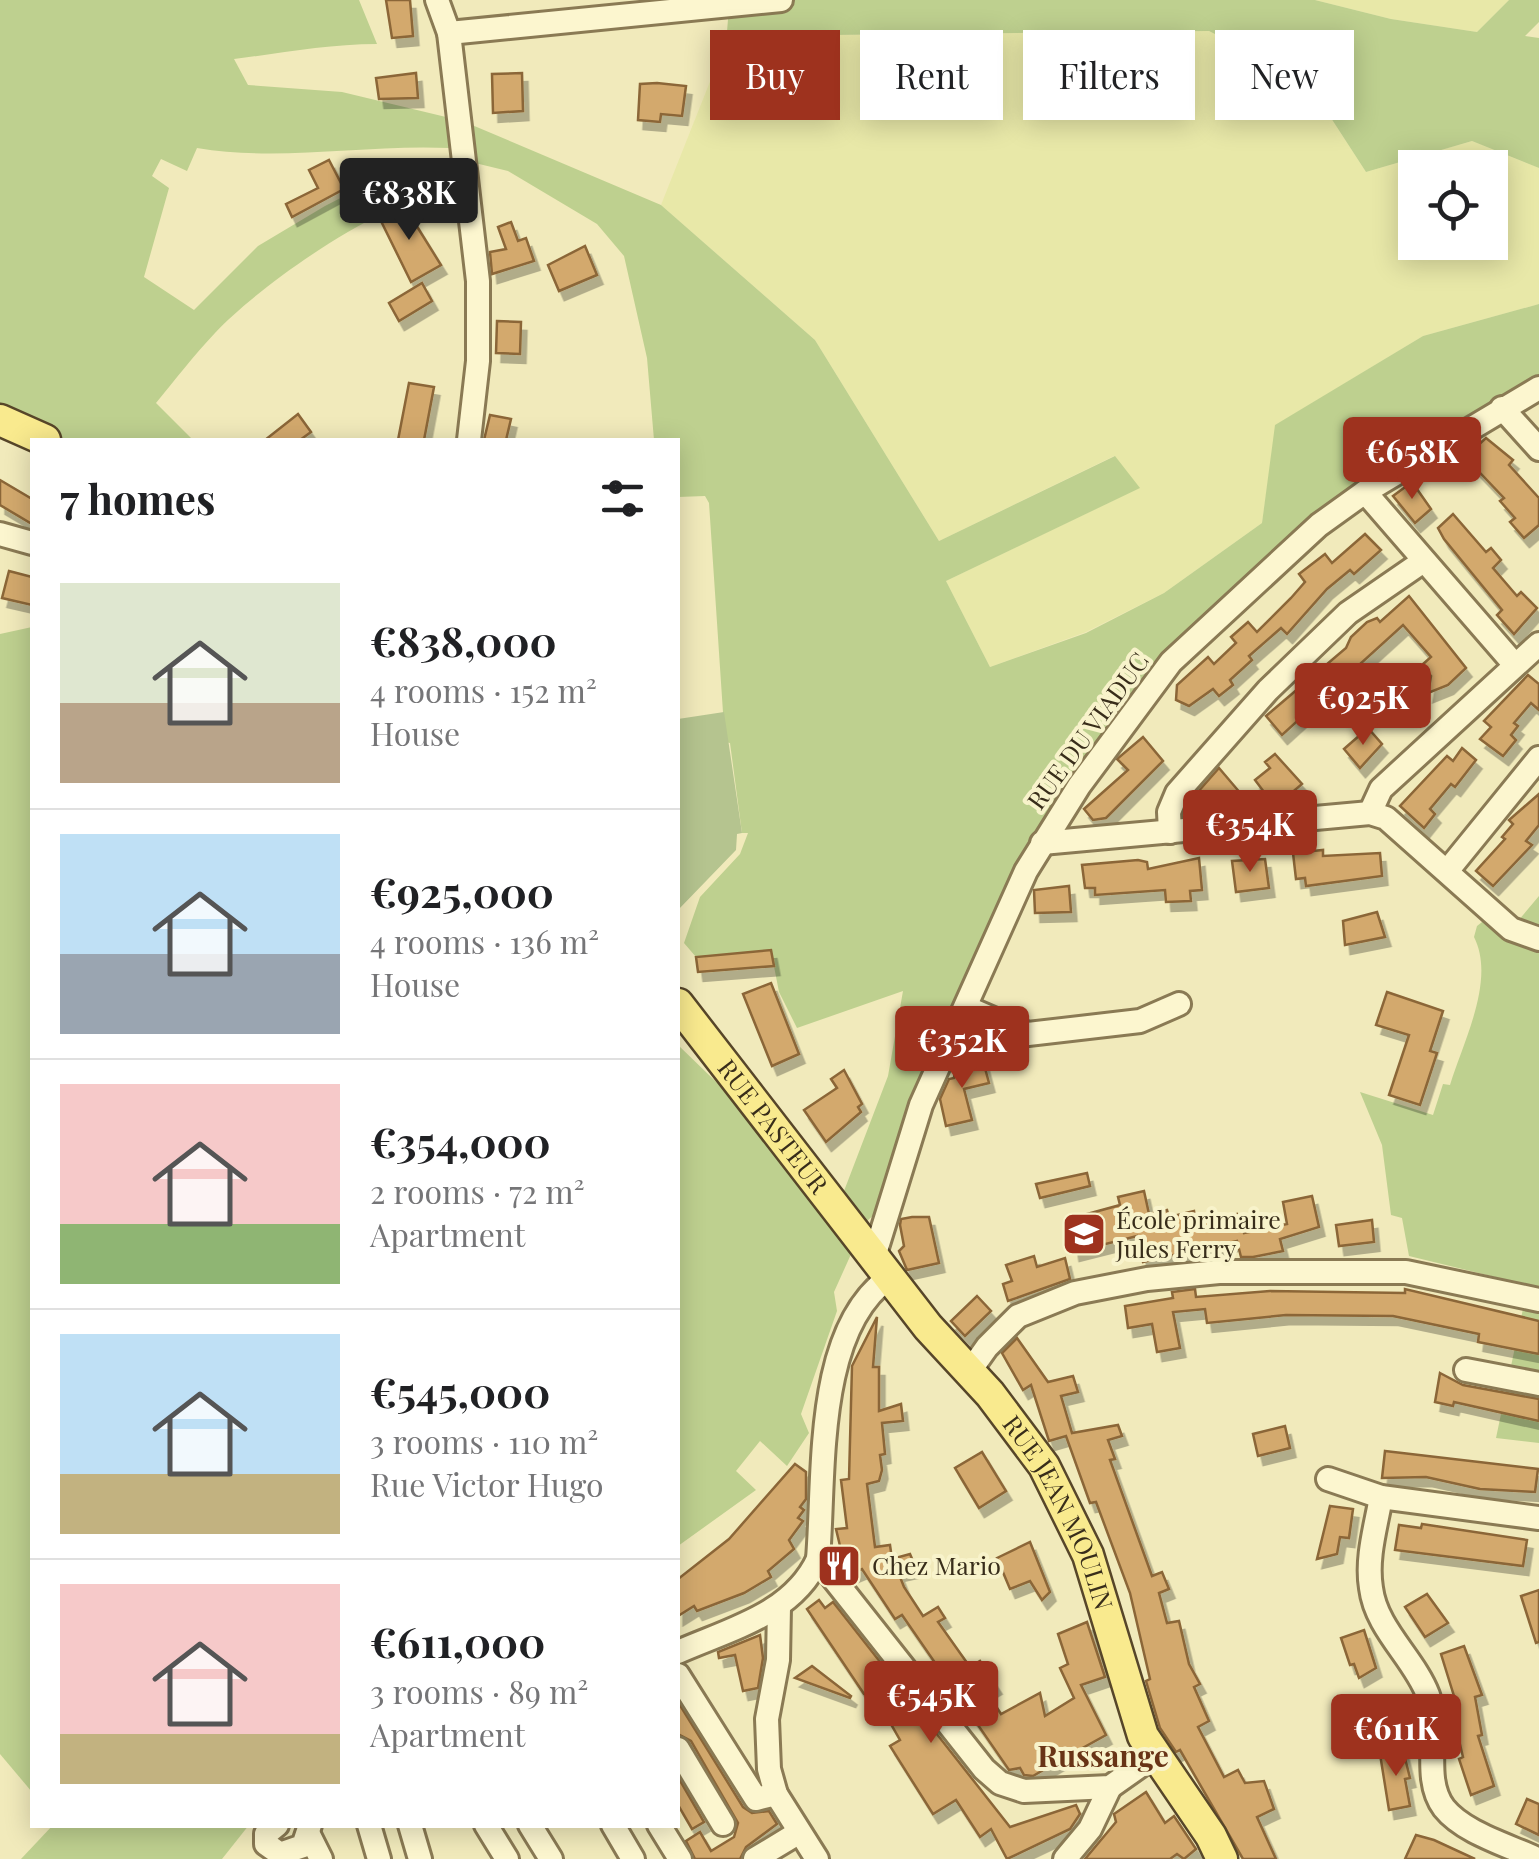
<!DOCTYPE html>
<html lang="en">
<head>
<meta charset="utf-8">
<style>
  body { margin:0; font-family:"Playfair Display",serif; background:#f2f2f2; color:#202124; height:100vh; display:flex; flex-direction:column; font-size:38px; white-space:nowrap }
  * { box-sizing:border-box; margin:0 }
  p { font-size:32px; color:#757577 }
  .icon { flex:none; width:55px; height:55px; fill:none; stroke:currentColor; stroke-width:2; stroke-linecap:round; stroke-linejoin:round }
  .map { position:relative; flex:1; overflow:hidden }
  .details { position:absolute; left:30px; top:438px; width:650px; height:1390px; display:flex; flex-direction:column; background:#fff; border-radius:0px; box-shadow:0 5px 25px #0003 }
  .details>* { flex:none }
  .hud { position:absolute; left:710px; top:30px; width:678px; height:90px; display:flex; gap:20px }
  .fabs { position:absolute; left:1398px; top:150px; display:grid; gap:20px }
  .fabs a { display:grid; place-items:center; width:110px; height:110px; border-radius:0px; background:#fff; box-shadow:0 5px 25px #0003; font-size:50px }
  .price { position:absolute; translate:-50% -85px; padding:0 22px; border-radius:10px; background:#9e321e; color:#fff; font-size:32px; line-height:65px; filter:drop-shadow(0 2px 5px #0008) }
  .price::after { content:''; position:absolute; left:50%; top:60px; width:30px; height:22px; margin-left:-15px; background:inherit; clip-path:polygon(0 0,100% 0,50% 100%) }
  .price.current { background:#222; color:#fff }
  ul { padding:0; list-style:none }
  li { display:flex; align-items:center; gap:30px; height:250px; padding:0 30px }
  li+li { border-top:2px solid #e0e0e0 }
  li span { display:grid; place-items:center; flex:none; width:280px; height:200px; border-radius:0px; color:#555 }
  li>.icon { margin-inline-start:auto }
  span .icon { width:120px; height:120px; fill:#fffc; stroke-width:1 }
  li b { font-size:42px }
  h2 { display:flex; justify-content:space-between; align-items:center; height:120px; padding:0 30px; font-size:42px }
  .tag { padding:0 35px; border-radius:0px; background:#fff; box-shadow:0 5px 25px #0003; font-size:35px; line-height:90px }
  .tag.current { background:#9e321e; color:#fff }
  .map>svg:first-child { display:block }
  .farmland { fill:#e8e8a8; fill-rule:evenodd }
  .green { fill:#bed08f }
  .cemetery { fill:#b5c48f }
  .building { fill:#d3a96d; stroke:#8b6637; stroke-width:2.5; filter:url(#shadow) }
  .lines { fill:none; stroke-linecap:round; stroke-linejoin:round }
  .minor-casing { stroke:#8a7a54; stroke-width:28 }
  .major-casing { stroke:#574629; stroke-width:35 }
  .minor { stroke:#fcf6cf; stroke-width:22 }
  .major { stroke:#f9ea8e; stroke-width:30 }
  .labels { text-anchor:middle; stroke-width:8; stroke-linejoin:round; paint-order:stroke }
  .street-label { font-size:25px; fill:#382d1a; stroke:#f8f3cb }
  .poi-label { font-size:25px; fill:#382d1a; stroke:#f8f3cb; text-anchor:start }
  .quarter-label { font-size:30px; font-weight:bold; fill:#683416; stroke:#f8f3cb }
</style>
</head>
<body>
<div class="map">
<svg width="1539" height="1859" viewBox="0 0 1539 1859">
  <defs>
    <filter id="shadow"><feDropShadow dx="5.5" dy="9" stdDeviation="0" flood-color="#0004"/></filter>
  </defs>
  <rect width="100%" height="100%" fill="#f1eabb"/>
  <g class="farmland">
    <polygon points="1315,0 1509,0 1477,32 1391,19"/>
    <path d="M 1209,31 L 1307,81 L 1366,172 L 1472,141 L 1539,168 L 1539,304 L 1423,336 L 1276,425 L 1262,523 L 1164,593 L 1086,632 L 990,667 L 946,581 L 1139,488 L 1114,456 L 939,541 L 815,340 L 661,205 L 713,74 L 715,44 L 735,44 L 745,36 ZM 1415,168 L 1490,168 L 1490,242 L 1415,242 Z"/>
  </g>
  <g class="green">
    <path d="M 0,0 L 359,0 L 377,44 C 328,44 283,53 234,59 L 248,85 L 342,92 L 446,117 L 450,148 C 365,144 280,162 197,148 L 187,171 L 161,159 L 152,176 L 169,188 L 144,277 L 194,310 L 258,246 L 325,206 L 403,166 L 453,174 L 455,189 C 387,196 263,282 215,333 C 194,355 175,380 156,403 L 193,440 L 45,440 L 0,420 Z"/>
    <polygon points="781,0 1315,0 1391,19 1477,32 1509,0 1539,0 1539,22 1525,36 1539,38 1539,168 1472,141 1366,172 1307,81 1209,31 745,36 726,44 729,7"/>
    <polygon points="472,125 661,205 815,340 939,541 1115,456 1140,488 946,581 990,667 1086,633 1164,593 1262,523 1275,425 1423,336 1539,304 1539,388 1502,408 1243,591 1079,786 969,1006 950,1011 911,1095 877,1212 866,1222 844,1191 888,1076 903,991 797,1028 779,992 771,951 696,957 684,943 700,897 740,854 748,833 742,833 730,743 725,742 709,503 705,496 678,497 678,440 654,440 647,358 624,256 597,224 508,171 475,163"/>
    <polygon points="32,627 32,1792 0,1754 0,634"/>
    <path d="M 1539,896 L 1539,1443 L 1496,1438 L 1528,1285 L 1409,1256 L 1402,1218 L 1391,1215 L 1382,1145 L 1360,1092 L 1433,1115 L 1443,1084 L 1450,1085 C 1463,1042 1496,980 1474,937 L 1477,926 L 1500,908 L 1518,921 Z"/>
    <polygon points="678,1045 739,1104 852,1252 834,1292 837,1311 801,1414 809,1433 787,1466 760,1441 736,1471 756,1490 678,1546"/>
    <polygon points="53,1825 249,1825 222,1859 21,1859"/>
  </g>
  <polygon class="cemetery" points="724,712 742,833 737,834 736,850 678,910 678,719"/>
  <g class="building">
    <polygon points="386,0 410,0 413,36 392,38"/>
    <polygon points="416,73 418,98 379,99 376,78"/>
    <polygon points="522,73 523,111 493,113 492,74"/>
    <polygon points="657,83 686,86 682,116 661,114 660,122 638,120 640,84"/>
    <polygon points="329,160 344,189 292,217 286,204 318,188 309,170"/>
    <polygon points="403,204 441,265 411,282 379,217"/>
    <polygon points="511,222 518,241 526,238 534,261 492,274 490,252 506,249 498,227"/>
    <polygon points="585,246 597,275 559,291 548,265"/>
    <polygon points="422,283 432,301 399,321 389,303"/>
    <polygon points="497,321 521,322 520,354 496,353"/>
    <polygon points="409,383 434,387 424,440 398,440"/>
    <polygon points="298,414 311,432 300,440 265,440"/>
    <polygon points="490,415 511,419 506,440 484,440"/>
    <polygon points="1486,438 1513,460 1509,465 1539,498 1539,525 1524,538 1510,522 1515,518 1500,501 1504,498 1465,457"/>
    <polygon points="0,480 32,499 32,524 0,505"/>
    <polygon points="1412,482 1431,509 1415,523 1393,496"/>
    <polygon points="1453,514 1486,552 1491,548 1501,560 1493,568 1517,596 1521,592 1537,608 1514,634 1497,615 1502,610 1444,539 1438,528"/>
    <polygon points="1365,534 1381,550 1354,574 1350,570 1327,589 1287,634 1281,628 1249,656 1252,660 1230,680 1233,685 1219,696 1213,689 1189,706 1176,700 1177,685 1208,657 1214,664 1236,643 1231,637 1248,622 1257,632 1291,598 1305,582 1299,574 1325,554 1332,563"/>
    <polygon points="9,571 32,577 32,605 2,598"/>
    <polygon points="1409,596 1466,668 1448,685 1428,693 1431,676 1422,665 1431,657 1403,625 1282,735 1266,716 1346,648 1351,637 1367,622 1377,618 1380,622"/>
    <polygon points="1528,675 1539,684 1539,710 1531,703 1514,723 1518,726 1511,735 1516,740 1503,756 1480,739 1491,727 1484,721"/>
    <polygon points="1368,728 1382,744 1360,768 1344,749"/>
    <polygon points="1143,737 1163,761 1106,818 1093,820 1084,809 1128,770 1117,759"/>
    <polygon points="1462,748 1476,760 1455,787 1451,784 1430,809 1435,814 1424,828 1400,806 1447,756 1453,761"/>
    <polygon points="1275,754 1302,784 1281,802 1274,795 1267,796 1255,780 1270,768 1265,762"/>
    <polygon points="1219,768 1242,795 1226,809 1217,800 1209,807 1197,793"/>
    <polygon points="1539,794 1539,825 1526,841 1532,845 1493,886 1476,871 1505,839 1502,837 1513,824 1509,820"/>
    <polygon points="1323,850 1323,856 1380,853 1382,876 1306,886 1305,878 1296,879 1293,853"/>
    <polygon points="1199,858 1202,890 1190,891 1191,901 1166,902 1165,890 1095,895 1095,888 1085,888 1082,865 1138,860 1147,862 1148,869"/>
    <polygon points="1265,859 1269,888 1236,892 1232,861"/>
    <polygon points="1069,886 1071,912 1035,913 1034,890"/>
    <polygon points="1377,912 1385,937 1345,945 1343,921"/>
    <polygon points="771,950 774,966 698,972 696,957"/>
    <polygon points="771,983 799,1054 772,1066 743,994"/>
    <polygon points="1387,992 1443,1011 1430,1051 1437,1053 1420,1105 1389,1095 1409,1035 1376,1025"/>
    <polygon points="982,1057 989,1083 964,1089 972,1120 946,1126 940,1099 949,1079 954,1078 956,1064"/>
    <polygon points="844,1070 862,1104 858,1107 861,1112 826,1142 804,1110 837,1088 831,1079"/>
    <polygon points="1087,1173 1090,1186 1040,1198 1036,1184"/>
    <polygon points="1144,1191 1149,1214 1167,1210 1169,1217 1194,1211 1196,1224 1237,1214 1244,1233 1287,1224 1283,1202 1312,1196 1319,1227 1280,1239 1283,1251 1253,1257 1241,1257 1237,1241 1143,1262 1137,1236 1074,1252 1069,1219 1120,1205 1118,1197"/>
    <polygon points="912,1217 929,1217 939,1263 907,1270 899,1251 904,1246 900,1225 901,1219"/>
    <polygon points="1372,1220 1374,1242 1339,1246 1336,1225"/>
    <polygon points="1034,1256 1037,1267 1065,1258 1070,1279 1008,1301 1003,1284 1012,1281 1006,1265"/>
    <polygon points="1195,1289 1196,1297 1270,1291 1405,1293 1405,1289 1539,1321 1539,1354 1478,1342 1479,1334 1393,1316 1286,1315 1207,1323 1205,1309 1173,1312 1180,1348 1157,1352 1152,1324 1128,1328 1125,1306 1173,1298 1172,1292"/>
    <polygon points="977,1296 991,1311 965,1336 951,1321"/>
    <polygon points="877,1317 873,1367 879,1367 879,1411 901,1404 903,1421 882,1423 885,1454 880,1455 882,1470 879,1481 867,1484 875,1547 890,1545 892,1559 910,1554 916,1568 898,1572 904,1587 923,1616 938,1607 945,1618 938,1622 970,1667 980,1661 996,1685 986,1691 1001,1714 1040,1693 1045,1716 1074,1698 1060,1668 1068,1664 1058,1634 1087,1622 1105,1677 1081,1685 1106,1735 1059,1761 1055,1757 1057,1762 1033,1776 1024,1775 1020,1768 1009,1770 902,1615 895,1619 862,1569 850,1574 841,1550 836,1529 847,1528 841,1480 849,1479 852,1366"/>
    <polygon points="1017,1338 1048,1382 1073,1376 1078,1392 1061,1396 1072,1433 1118,1425 1122,1436 1108,1440 1115,1459 1110,1460 1152,1576 1162,1572 1169,1589 1159,1593 1167,1623 1179,1621 1189,1664 1200,1684 1194,1687 1209,1721 1198,1727 1224,1777 1238,1770 1245,1783 1264,1781 1274,1809 1257,1817 1276,1859 1243,1859 1180,1750 1176,1752 1160,1728 1146,1681 1150,1679 1130,1593 1096,1502 1090,1503 1066,1436 1049,1441 1031,1385 1023,1390 1002,1353"/>
    <polygon points="1440,1373 1463,1385 1539,1399 1539,1421 1454,1402 1453,1406 1435,1402"/>
    <polygon points="1285,1426 1290,1448 1258,1456 1253,1434"/>
    <polygon points="1385,1451 1538,1469 1535,1492 1480,1489 1426,1477 1382,1478"/>
    <polygon points="982,1452 1006,1491 979,1508 955,1468"/>
    <polygon points="795,1464 806,1472 806,1499 800,1507 804,1510 798,1518 803,1521 789,1540 794,1549 768,1571 771,1577 744,1593 697,1611 694,1606 678,1616 678,1579 729,1539"/>
    <polygon points="1330,1506 1353,1509 1349,1538 1340,1537 1337,1554 1317,1559"/>
    <polygon points="1422,1524 1527,1540 1523,1566 1395,1550 1399,1525 1421,1528"/>
    <polygon points="1030,1542 1050,1592 1042,1600 1030,1581 1010,1589 997,1558"/>
    <polygon points="1539,1590 1539,1642 1536,1643 1521,1596"/>
    <polygon points="1427,1594 1448,1623 1425,1637 1405,1607"/>
    <polygon points="819,1600 825,1608 833,1602 1010,1827 1076,1805 1080,1814 1070,1829 1007,1859 991,1829 980,1837 956,1800 933,1814 890,1746 900,1740 888,1719 875,1699 864,1694 807,1609"/>
    <polygon points="1364,1630 1376,1668 1359,1678 1354,1664 1350,1665 1341,1638"/>
    <polygon points="760,1635 763,1658 758,1688 743,1691 735,1655 719,1658 718,1652"/>
    <polygon points="1464,1646 1482,1695 1475,1697 1482,1735 1478,1736 1494,1786 1471,1795 1459,1759 1463,1757 1452,1711 1458,1709 1441,1654"/>
    <polygon points="812,1666 851,1696 850,1698 795,1678"/>
    <polygon points="678,1702 743,1807 752,1813 769,1811 777,1824 746,1847 740,1859 695,1859 686,1841 700,1832 711,1851 734,1837 738,1823 691,1741 678,1734"/>
    <polygon points="1403,1750 1410,1778 1405,1779 1410,1806 1389,1810 1380,1754"/>
    <polygon points="678,1777 704,1822 692,1829 678,1805"/>
    <polygon points="1146,1792 1165,1823 1174,1816 1196,1849 1184,1859 1177,1854 1170,1859 1085,1859 1116,1822 1114,1814"/>
    <polygon points="1527,1799 1539,1804 1539,1835 1516,1824"/>
    <polygon points="1416,1835 1434,1840 1475,1859 1405,1859"/>
  </g>
  <g class="lines">
    <defs>
      <g id="minor">
        <polyline points="437,0 449,33 478,281 478,361 469,440"/>
        <polyline points="449,33 781,0"/>
        <polyline points="1502,408 1539,449"/>
        <polyline points="1365,492 1515,665"/>
        <polyline points="0,534 32,543"/>
        <polyline points="1370,813 1381,789 1539,644"/>
        <polyline points="1170,832 1169,812 1177,793 1268,690 1348,613 1422,562"/>
        <polyline points="1042,843 1370,813 1386,818 1511,929 1539,939"/>
        <polyline points="1448,870 1539,758"/>
        <polyline points="968,1008 1028,1034 1140,1021 1179,1004"/>
        <polyline points="874,1257 921,1105 1026,871 1079,786 1171,662 1319,525 1365,492 1539,388"/>
        <polyline points="1466,1370 1539,1384"/>
        <polyline points="970,1371 987,1347 1018,1316 1075,1293 1147,1279 1219,1272 1406,1272 1539,1300"/>
        <polyline points="1328,1479 1381,1497 1539,1518"/>
        <path d="M 1381,1497 C 1376,1526 1366,1558 1371,1588 C 1376,1629 1414,1658 1428,1695 C 1441,1730 1421,1778 1444,1808 C 1464,1833 1508,1845 1537,1859"/>
        <polyline points="818,1559 984,1769 1000,1783 1024,1791 1110,1787 1154,1756"/>
        <polyline points="779,1607 778,1660 767,1719 769,1769 776,1794 817,1859"/>
        <path d="M 678,1652 C 730,1629 793,1614 818,1559 C 825,1474 814,1329 890,1277"/>
        <polyline points="678,1675 756,1799 776,1794"/>
        <polyline points="678,1749 723,1824"/>
        <polyline points="277,1825 266,1834 266,1844 280,1854 303,1846 310,1825"/>
        <polyline points="369,1825 379,1859"/>
        <polyline points="410,1825 420,1859"/>
        <polyline points="486,1825 507,1859"/>
        <polyline points="530,1825 551,1859"/>
        <polyline points="613,1825 633,1859"/>
        <polyline points="659,1825 680,1859"/>
        <polyline points="309,1835 321,1859"/>
        <polyline points="755,1859 798,1833"/>
        <polyline points="1065,1859 1090,1829 1110,1787"/>
      </g>
      <g id="major">
        <polyline points="0,420 45,440"/>
        <path id="s1" d="M 678,1004 L 928,1327 L 990,1394 L 1044,1466 L 1088,1555 L 1143,1736 L 1211,1836 L 1222,1859"/>
      </g>
    </defs>
    <use href="#minor" class="minor-casing"/>
    <use href="#major" class="major-casing"/>
    <use href="#minor" class="minor"/>
    <use href="#major" class="major"/>
  </g>
  <defs>
    <symbol id="school-square" viewBox="-11 -11 22 22"><rect x="-9" y="-9" width="18" height="18" rx="4" fill="#9e321e" stroke="#f8f3cb"/><path d="M0-5L7-2L0 1L-7-2ZM-4 1L0 2.5L4 1V4Q0 6-4 4Z" fill="#fff"/></symbol>
    <symbol id="restaurant-square" viewBox="-11 -11 22 22"><rect x="-9" y="-9" width="18" height="18" rx="4" fill="#9e321e" stroke="#f8f3cb"/><path d="M-5-6h1v4h1v-4h1v4h1v-4h1v5L-1.5 .5V6h-2V.5L-5-1ZM5-6V6H3V1.5H1.5Q1.5-4 5-6Z" fill="#fff"/></symbol>
  </defs>
  <g fill-rule="evenodd">
    <use href="#school-square" x="1059" y="1209" width="50" height="50"/>
    <use href="#restaurant-square" x="814" y="1541" width="50" height="50"/>
  </g>
  <g class="labels">
    <g class="street-label">
      <text transform="translate(1088 731) rotate(-54)" y="9">RUE DU VIADUC</text>
      <text dy="9" stroke="none"><textPath href="#s1" startOffset="155">RUE PASTEUR</textPath></text>
      <text dy="9" stroke="none"><textPath href="#s1" startOffset="638">RUE JEAN MOULIN</textPath></text>
    </g>
    <g class="poi-label">
      <text x="1116" y="1229">École primaire<tspan x="1116" dy="29">Jules Ferry</tspan></text>
      <text x="872" y="1575">Chez Mario</text>
    </g>
    <g class="quarter-label">
      <text x="1103" y="1767">Russange</text>
    </g>
  </g>
</svg>
<div class="fabs">
<a><svg class="icon" aria-label="locate" viewBox="0 0 24 24"><circle cx="12" cy="12" r="6"/><path d="M12 2v4M12 18v4M2 12h4M18 12h4"/></svg></a>
</div>
<b class="price current" style="left:409px;top:243px">€838K</b>
<b class="price" style="left:1412px;top:502px">€658K</b>
<b class="price" style="left:1363px;top:748px">€925K</b>
<b class="price" style="left:1250px;top:875px">€354K</b>
<b class="price" style="left:962px;top:1091px">€352K</b>
<b class="price" style="left:931px;top:1746px">€545K</b>
<b class="price" style="left:1396px;top:1779px">€611K</b>
<div class="hud">
<a class="tag current">Buy</a>
<a class="tag">Rent</a>
<a class="tag">Filters</a>
<a class="tag">New</a>
</div>
<section class="details">
<h2>7 homes<svg class="icon" aria-label="filters" viewBox="0 0 24 24"><path d="M4 7h16M4 17h16"/><circle cx="9" cy="7" r="2"/><circle cx="15" cy="17" r="2"/></svg></h2>
<ul>
<li><span style="background:linear-gradient(#dfe7d0 60%,#b9a48a 0)"><svg class="icon" aria-label="home" viewBox="0 0 24 24"><path d="M3 11l9-7 9 7M6 9v11h12V9"/></svg></span><div><b>€838,000</b><p>4 rooms · 152 m²</p><p>House</p></div></li>
<li><span style="background:linear-gradient(#bfe0f5 60%,#9aa5b1 0)"><svg class="icon" aria-label="home" viewBox="0 0 24 24"><path d="M3 11l9-7 9 7M6 9v11h12V9"/></svg></span><div><b>€925,000</b><p>4 rooms · 136 m²</p><p>House</p></div></li>
<li><span style="background:linear-gradient(#f6c9c9 70%,#8fb573 0)"><svg class="icon" aria-label="home" viewBox="0 0 24 24"><path d="M3 11l9-7 9 7M6 9v11h12V9"/></svg></span><div><b>€354,000</b><p>2 rooms · 72 m²</p><p>Apartment</p></div></li>
<li><span style="background:linear-gradient(#bfe0f5 70%,#c2b280 0)"><svg class="icon" aria-label="home" viewBox="0 0 24 24"><path d="M3 11l9-7 9 7M6 9v11h12V9"/></svg></span><div><b>€545,000</b><p>3 rooms · 110 m²</p><p>Rue Victor Hugo</p></div></li>
<li><span style="background:linear-gradient(#f6c9c9 75%,#c2b280 0)"><svg class="icon" aria-label="home" viewBox="0 0 24 24"><path d="M3 11l9-7 9 7M6 9v11h12V9"/></svg></span><div><b>€611,000</b><p>3 rooms · 89 m²</p><p>Apartment</p></div></li>
</ul>
</section>
</div>
</body>
</html>
